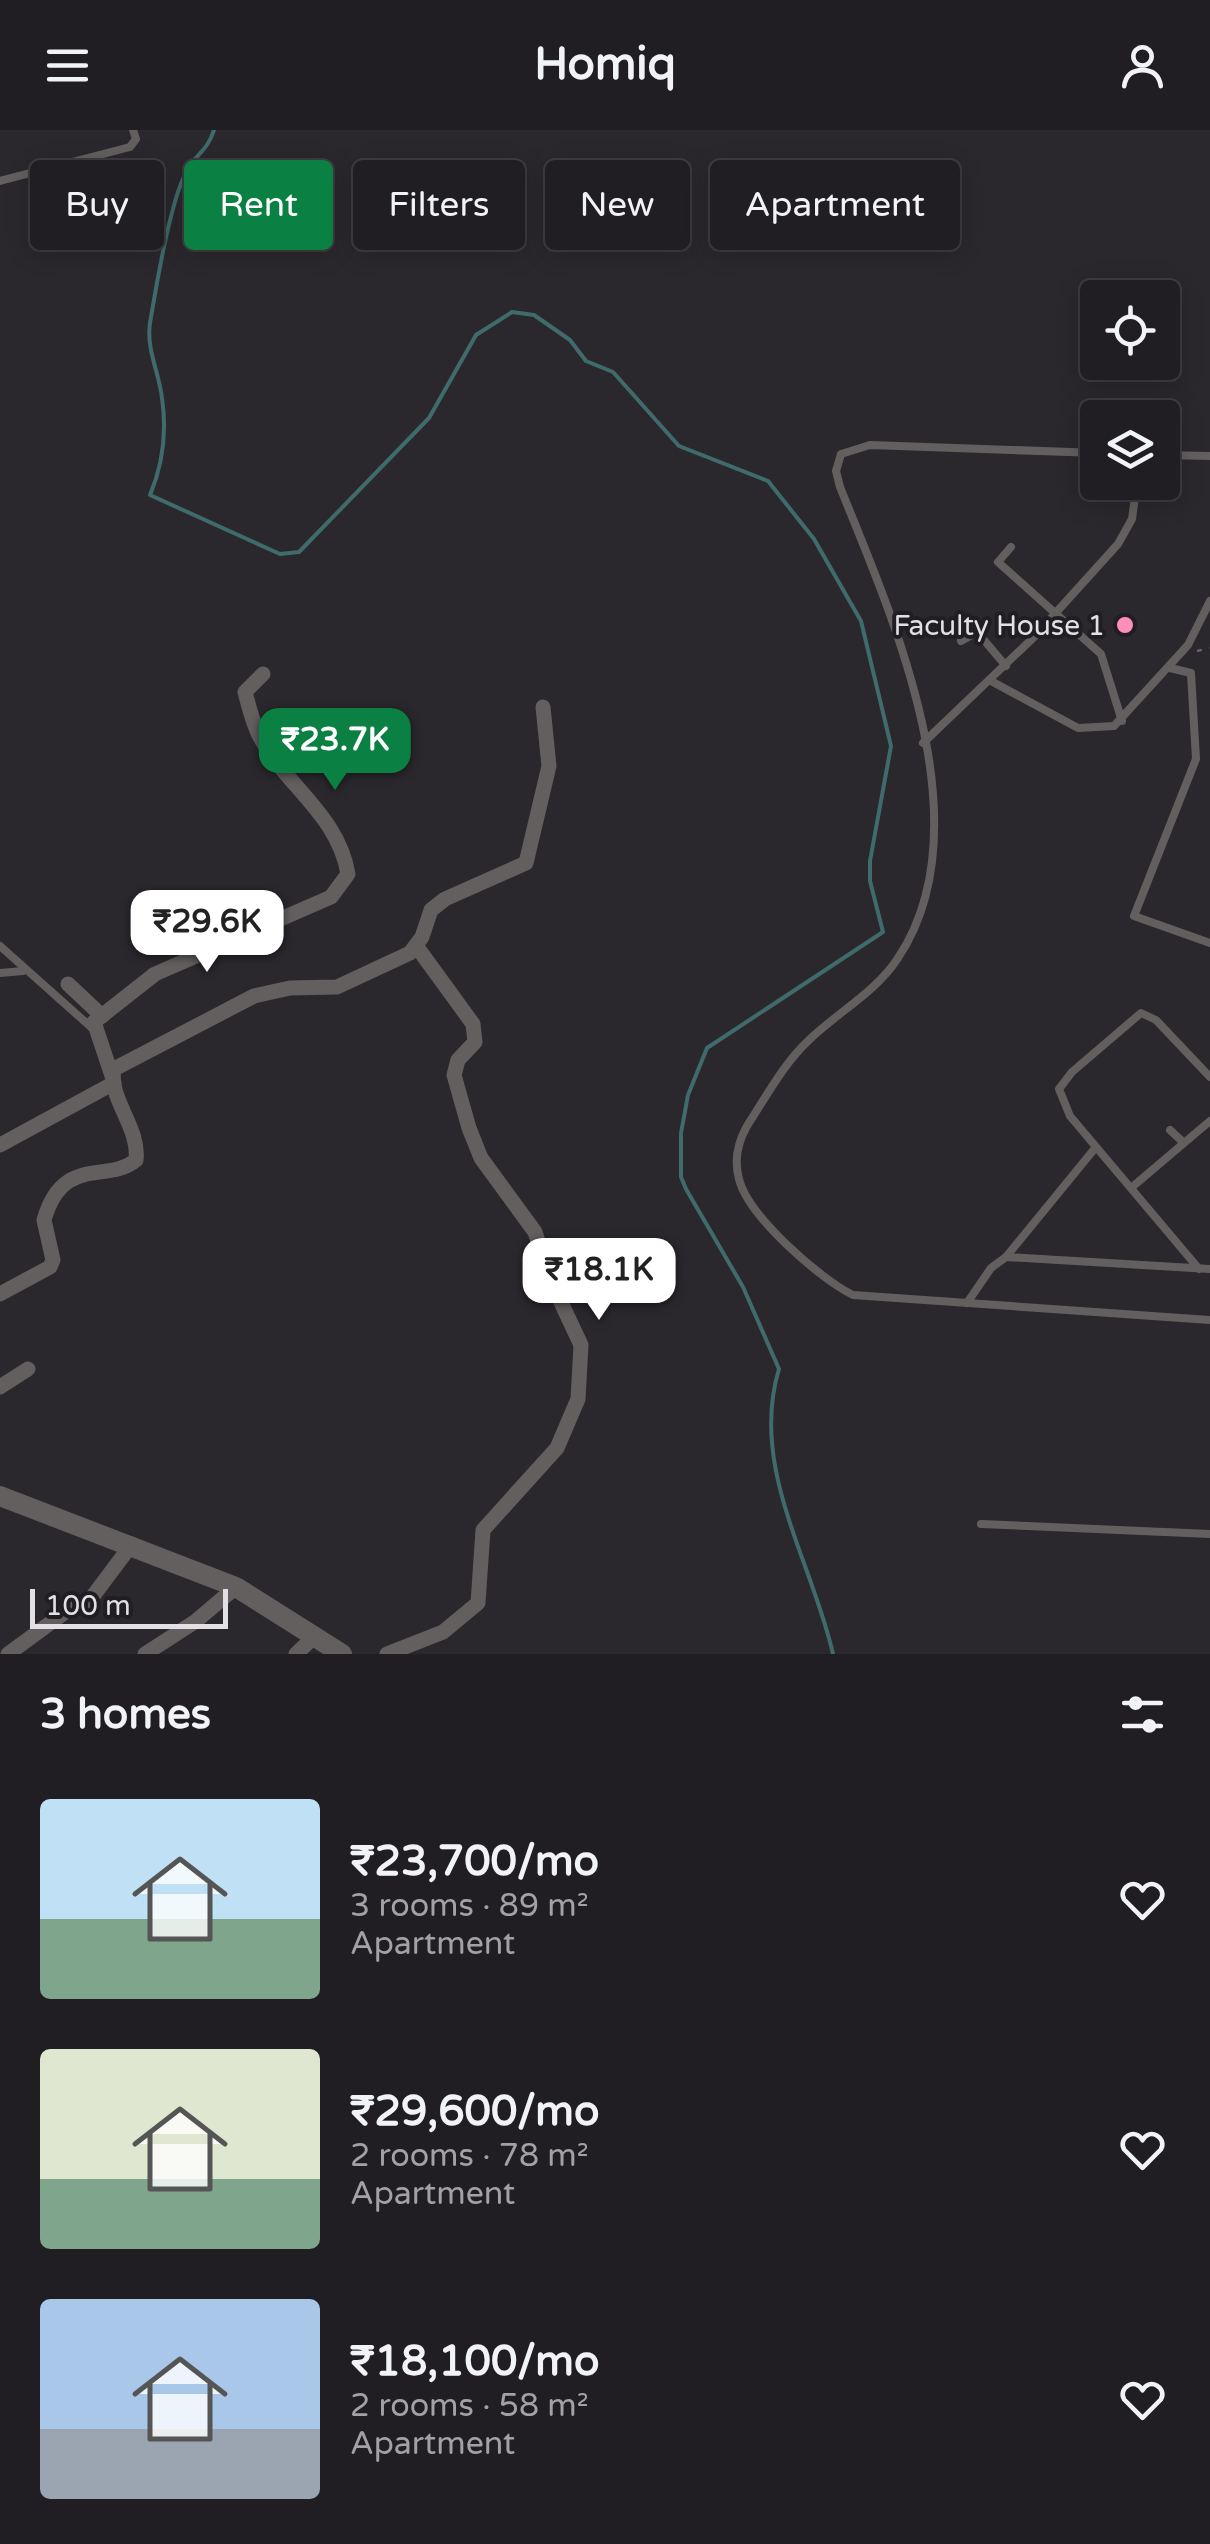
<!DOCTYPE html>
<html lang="en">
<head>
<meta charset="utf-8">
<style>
  body { margin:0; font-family:"Varela Round",sans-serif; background:#2d2b2f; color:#f1f3f6; height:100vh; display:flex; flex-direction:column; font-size:38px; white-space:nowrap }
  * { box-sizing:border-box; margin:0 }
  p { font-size:32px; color:#a2a2a5 }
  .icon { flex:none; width:55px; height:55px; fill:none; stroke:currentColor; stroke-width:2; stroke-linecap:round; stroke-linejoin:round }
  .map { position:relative; height:1524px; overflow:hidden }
  .panel { display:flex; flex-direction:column; background:#201e22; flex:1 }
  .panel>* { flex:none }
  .guide { position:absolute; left:30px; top:30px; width:1150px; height:90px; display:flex; gap:20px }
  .buttons { position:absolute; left:1080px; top:150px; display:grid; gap:20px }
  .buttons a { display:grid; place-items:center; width:100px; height:100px; border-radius:10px; background:#201e22; box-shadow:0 5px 25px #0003,0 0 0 2px #3d3c40; font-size:50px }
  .scale { position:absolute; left:30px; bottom:25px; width:198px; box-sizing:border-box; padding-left:10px; border:5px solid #e2e0e4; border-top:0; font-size:28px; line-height:35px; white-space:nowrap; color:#e2e0e4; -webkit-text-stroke:8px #211e23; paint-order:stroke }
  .price { position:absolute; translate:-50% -85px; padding:0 22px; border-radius:20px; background:#fff; color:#222; font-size:32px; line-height:65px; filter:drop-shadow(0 2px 5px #0008) }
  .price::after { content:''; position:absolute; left:50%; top:60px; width:30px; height:22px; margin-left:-15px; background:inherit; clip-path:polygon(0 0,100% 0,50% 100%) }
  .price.selected { background:#0b8043; color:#fff }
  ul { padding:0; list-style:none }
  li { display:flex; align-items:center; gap:30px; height:250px; padding:0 40px }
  li span { display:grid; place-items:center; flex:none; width:280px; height:200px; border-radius:10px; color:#555 }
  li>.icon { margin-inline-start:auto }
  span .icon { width:120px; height:120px; fill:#fffc; stroke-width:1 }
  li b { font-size:42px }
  h2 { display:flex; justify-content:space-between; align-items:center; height:120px; padding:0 40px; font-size:42px }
  .pill { padding:0 35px; border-radius:10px; background:#201e22; box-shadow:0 5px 25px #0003,0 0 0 2px #3d3c40; font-size:35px; line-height:90px }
  .pill.selected { background:#0b8043; color:#fff }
  header { display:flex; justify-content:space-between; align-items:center; height:130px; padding:0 40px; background:#201e22; font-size:45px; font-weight:700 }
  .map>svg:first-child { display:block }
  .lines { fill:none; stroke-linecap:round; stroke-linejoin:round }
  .stream { stroke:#3f6b6c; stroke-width:4 }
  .path { stroke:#676569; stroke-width:2.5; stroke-dasharray:5 8; stroke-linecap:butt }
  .service { stroke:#635f5f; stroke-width:8 }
  .minor { stroke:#635f5f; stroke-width:15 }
  .tertiary { stroke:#635f5f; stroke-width:20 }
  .poi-dot { fill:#ff8eba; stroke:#211e23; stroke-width:4 }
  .labels { text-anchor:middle; stroke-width:8; stroke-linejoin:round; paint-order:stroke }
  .poi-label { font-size:28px; fill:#e2e0e4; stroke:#211e23; text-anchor:end }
</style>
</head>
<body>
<header><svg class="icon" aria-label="menu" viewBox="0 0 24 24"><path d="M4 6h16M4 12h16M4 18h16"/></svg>Homiq<svg class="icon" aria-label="person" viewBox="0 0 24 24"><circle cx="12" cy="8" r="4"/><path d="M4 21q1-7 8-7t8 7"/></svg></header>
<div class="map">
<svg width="1210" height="1524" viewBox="0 0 1210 1524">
  <rect width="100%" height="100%" fill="#2b282d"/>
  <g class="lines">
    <path class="stream" d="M 214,0 C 208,19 199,22 189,37 C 171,64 156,158 150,193 C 146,219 159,242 162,268 C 167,302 163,334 150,365 L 280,424 L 299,422 L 429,288 L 476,205 L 512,182 L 534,185 L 570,210 L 586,231 L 613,242 L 679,316 L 768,351 L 814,409 L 861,491 L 891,616 L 870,731 L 870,751 L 883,802 L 707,918 L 688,965 L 681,1003 L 681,1047 L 686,1059 L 743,1157 L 779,1239 C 749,1337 812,1431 833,1524"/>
    <polyline class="path" points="1197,521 1210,518"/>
    <g class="service">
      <polyline points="0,51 130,17 136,9 133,0"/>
      <path d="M 1098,323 L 870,315 L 841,324 L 836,341 L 840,357 C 893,488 986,696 898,828 C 876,862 838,882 809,910 C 784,933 766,967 747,996 C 738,1012 734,1031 739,1049 C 748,1086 820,1149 853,1165 L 1210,1190"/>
      <polyline points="1162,325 1210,326"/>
      <polyline points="1011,417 998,432 1101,524 1122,591"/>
      <polyline points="961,511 977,502 1006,536"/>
      <polyline points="1170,538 1191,543 1196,629 1134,786 1210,813"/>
      <polyline points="991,551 1078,598 1114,596 1188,515 1210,471"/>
      <polyline points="923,613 1033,508 1118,414 1132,389 1137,352"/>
      <polyline points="0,816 92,898"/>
      <polyline points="0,843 23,841"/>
      <polyline points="1170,1000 1184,1013 1210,991"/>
      <polyline points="1131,1058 1184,1013"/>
      <polyline points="1006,1127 1096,1017"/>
      <polyline points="1199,1139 1070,986 1059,959 1072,942 1141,883 1156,890 1210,947"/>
      <polyline points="967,1173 991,1138 1006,1127 1210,1139"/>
      <polyline points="981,1394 1210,1404"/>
    </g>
    <g class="minor">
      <polyline points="219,776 241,791 264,796"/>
      <polyline points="68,854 102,886"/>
      <path d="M 112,946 L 94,892 L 155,844 L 331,767 L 348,744 C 338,685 287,657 260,607 C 253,594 249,577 245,562 L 263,544"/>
      <polyline points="0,1015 114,953"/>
      <path d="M 0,1164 L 50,1137 L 53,1130 L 44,1090 C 63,1024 107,1054 136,1030 C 140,997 108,969 114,939 L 254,866 L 290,858 L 337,857 L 410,823 L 422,807 L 431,780 L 445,769 L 526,733 L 549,636 L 543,577"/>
      <polyline points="0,1257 28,1239"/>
      <polyline points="8,1524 68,1480 90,1470 132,1414"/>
      <polyline points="145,1524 196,1491 236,1457"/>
      <polyline points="296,1524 314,1507"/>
      <polyline points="387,1524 443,1502 478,1473 483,1400 557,1318 578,1269 581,1215 552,1153 535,1102 481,1028 469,998 454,945 458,930 475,912 473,894 417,817"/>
    </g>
    <polyline class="tertiary" points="0,1366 236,1457 342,1524"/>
  </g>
  <circle class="poi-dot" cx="1125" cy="495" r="10"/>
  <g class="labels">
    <g class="poi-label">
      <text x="1105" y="505">Faculty House 1</text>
    </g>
  </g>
</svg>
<div class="buttons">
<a><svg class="icon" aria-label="locate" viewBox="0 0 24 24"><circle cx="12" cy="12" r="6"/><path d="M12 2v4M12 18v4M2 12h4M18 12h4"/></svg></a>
<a><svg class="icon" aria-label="layers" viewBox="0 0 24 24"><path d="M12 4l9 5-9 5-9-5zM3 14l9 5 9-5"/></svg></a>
</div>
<div class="scale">100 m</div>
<b class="price selected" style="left:335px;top:663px">₹23.7K</b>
<b class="price" style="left:207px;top:845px">₹29.6K</b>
<b class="price" style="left:599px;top:1193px">₹18.1K</b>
<div class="guide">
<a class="pill">Buy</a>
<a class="pill selected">Rent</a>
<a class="pill">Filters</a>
<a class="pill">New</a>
<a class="pill">Apartment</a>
</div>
</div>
<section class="panel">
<h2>3 homes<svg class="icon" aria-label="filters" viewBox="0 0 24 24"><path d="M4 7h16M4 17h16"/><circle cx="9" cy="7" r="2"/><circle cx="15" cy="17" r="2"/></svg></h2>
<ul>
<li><span style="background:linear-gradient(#bfe0f5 60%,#7fa58c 0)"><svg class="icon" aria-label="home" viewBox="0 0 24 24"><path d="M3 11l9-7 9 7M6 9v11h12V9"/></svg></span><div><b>₹23,700/mo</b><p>3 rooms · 89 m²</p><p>Apartment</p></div><svg class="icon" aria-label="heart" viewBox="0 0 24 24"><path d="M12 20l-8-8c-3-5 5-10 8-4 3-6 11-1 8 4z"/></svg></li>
<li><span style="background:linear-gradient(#dfe7d0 65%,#7fa58c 0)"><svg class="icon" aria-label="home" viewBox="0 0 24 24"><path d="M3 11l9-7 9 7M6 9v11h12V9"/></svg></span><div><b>₹29,600/mo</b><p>2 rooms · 78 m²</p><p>Apartment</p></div><svg class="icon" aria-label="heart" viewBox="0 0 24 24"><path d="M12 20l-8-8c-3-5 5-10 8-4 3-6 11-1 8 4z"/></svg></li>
<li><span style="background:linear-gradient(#a9c7e8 65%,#9aa5b1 0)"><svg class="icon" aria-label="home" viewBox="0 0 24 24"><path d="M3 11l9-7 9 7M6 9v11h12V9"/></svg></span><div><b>₹18,100/mo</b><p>2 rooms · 58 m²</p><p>Apartment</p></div><svg class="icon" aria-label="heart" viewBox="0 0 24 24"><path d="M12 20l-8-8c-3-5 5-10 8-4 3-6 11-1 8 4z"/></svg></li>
</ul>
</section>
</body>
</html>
